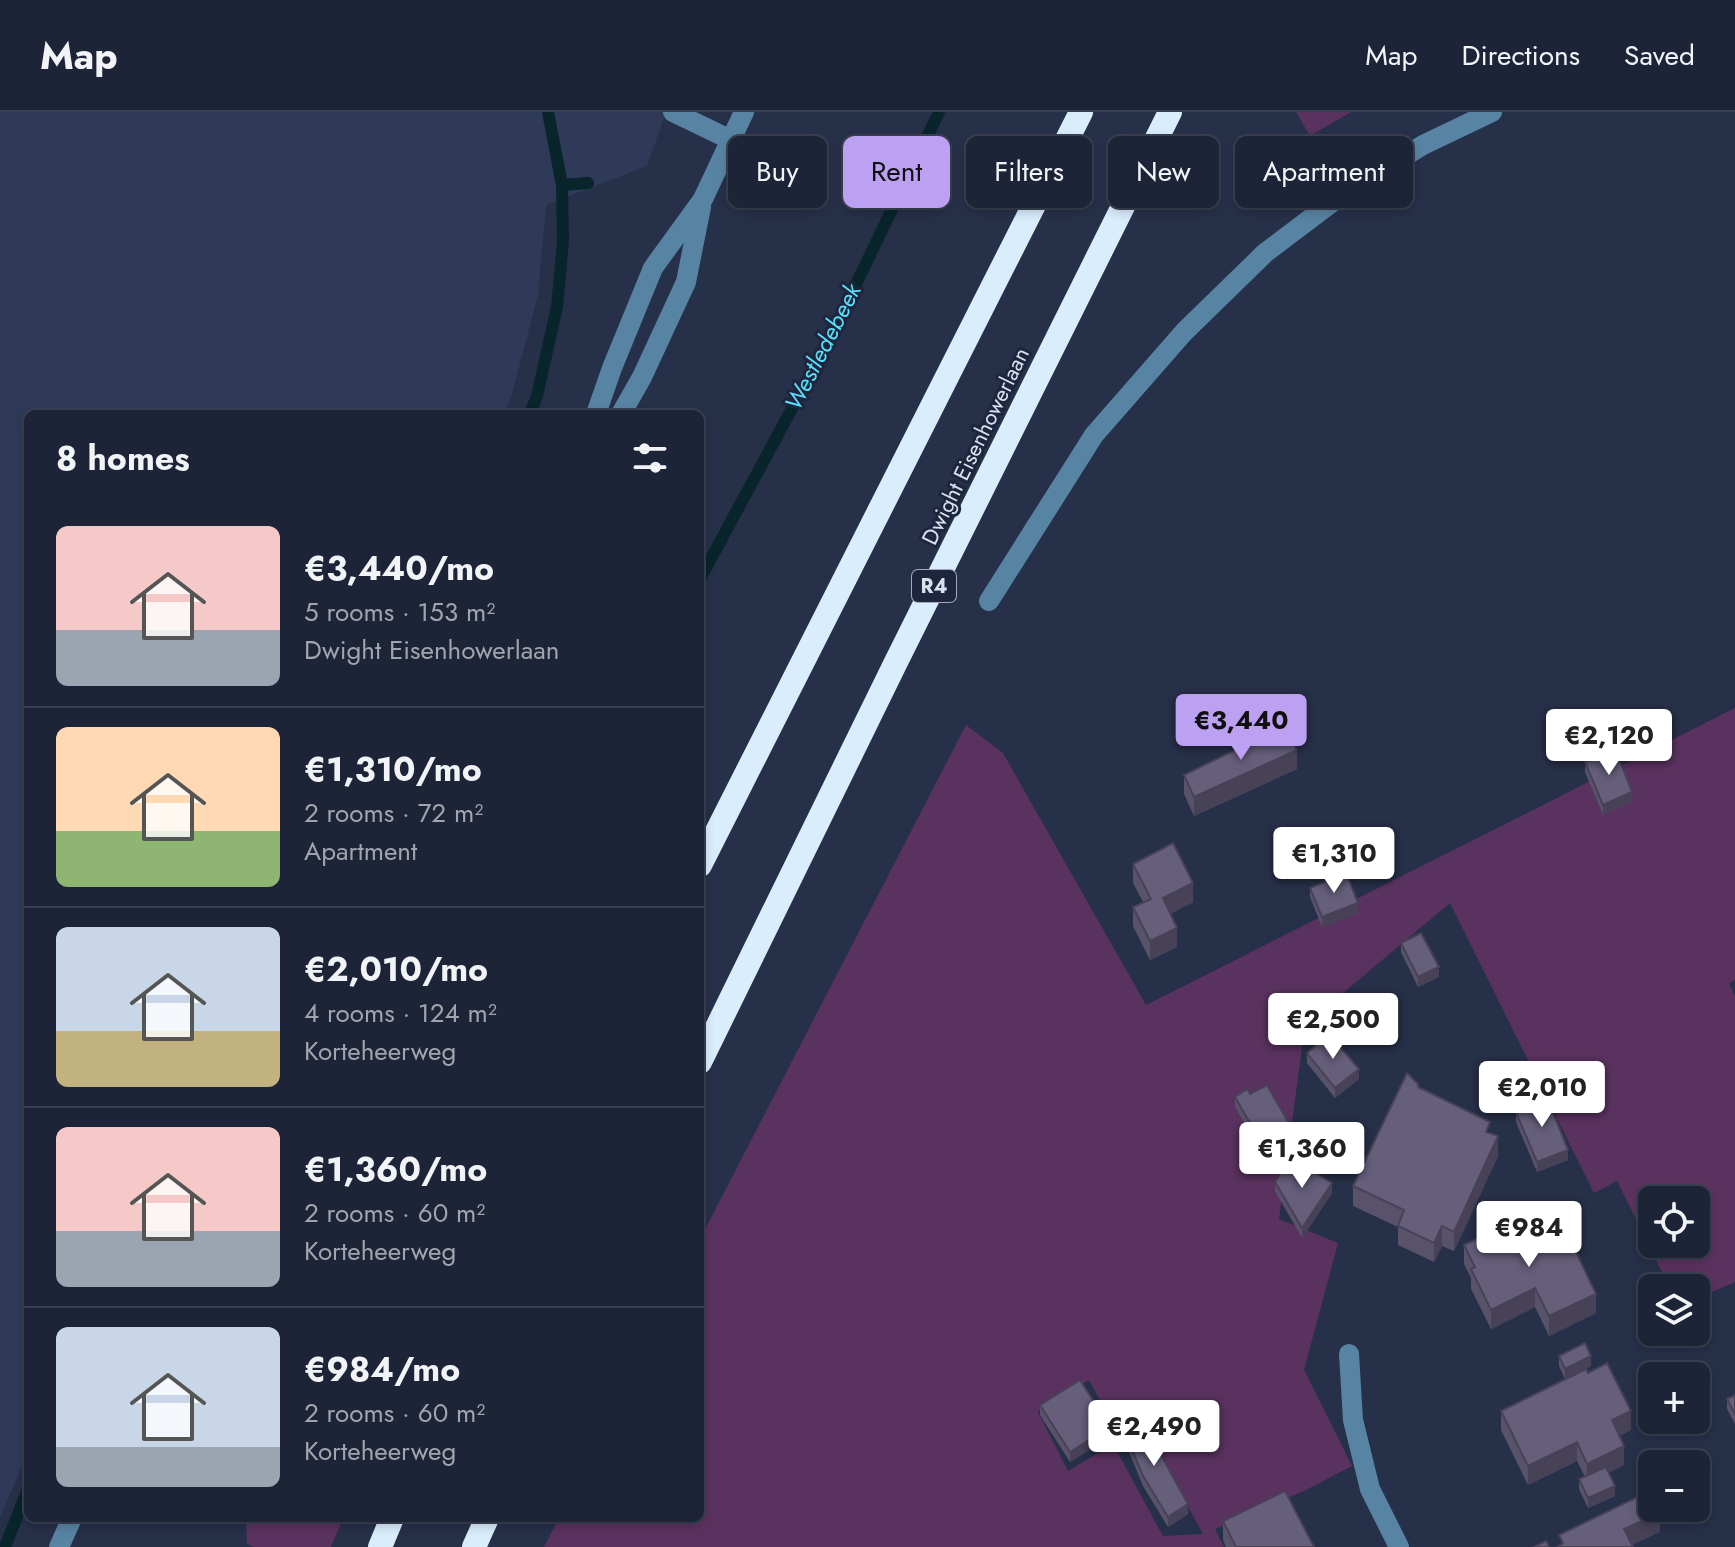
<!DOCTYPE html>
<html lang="en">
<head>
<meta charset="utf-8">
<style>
  body { margin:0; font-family:Jost,sans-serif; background:#252c3f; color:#f1f3f6; height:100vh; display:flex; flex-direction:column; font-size:30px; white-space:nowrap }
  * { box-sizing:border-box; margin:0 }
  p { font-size:26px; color:#a0a4ad }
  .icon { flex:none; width:44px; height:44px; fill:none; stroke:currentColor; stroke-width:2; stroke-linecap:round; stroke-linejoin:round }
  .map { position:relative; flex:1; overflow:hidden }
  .details { position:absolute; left:24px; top:298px; width:680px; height:1112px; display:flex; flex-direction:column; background:#1d2437; border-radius:12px; box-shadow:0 4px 12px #0003,0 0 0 2px #3b4152 }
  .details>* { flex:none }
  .top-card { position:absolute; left:728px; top:24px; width:760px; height:72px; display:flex; gap:16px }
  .tools { position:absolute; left:1638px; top:1074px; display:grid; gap:16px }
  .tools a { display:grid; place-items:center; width:72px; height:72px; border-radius:12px; background:#1d2437; box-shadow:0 4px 12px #0003,0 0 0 2px #3b4152; font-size:40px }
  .price { position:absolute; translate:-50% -68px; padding:0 18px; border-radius:8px; background:#fff; color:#222; font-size:26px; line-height:52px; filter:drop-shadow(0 2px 4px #0008) }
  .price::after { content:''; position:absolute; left:50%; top:48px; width:24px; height:18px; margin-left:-12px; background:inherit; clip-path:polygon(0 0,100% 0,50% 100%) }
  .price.active { background:#bca0f2; color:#111 }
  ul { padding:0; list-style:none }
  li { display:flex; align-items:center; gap:24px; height:200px; padding:0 32px }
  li+li { border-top:2px solid #3b4152 }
  li span { display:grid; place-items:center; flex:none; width:224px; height:160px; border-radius:12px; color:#555 }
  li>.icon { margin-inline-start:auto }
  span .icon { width:96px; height:96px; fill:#fffc; stroke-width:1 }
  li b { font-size:34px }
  h2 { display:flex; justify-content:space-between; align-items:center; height:96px; padding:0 32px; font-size:34px }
  .pill { padding:0 28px; border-radius:12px; background:#1d2437; box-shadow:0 4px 12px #0003,0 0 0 2px #3b4152; font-size:28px; line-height:72px }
  .pill.active { background:#bca0f2; color:#111 }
  header { display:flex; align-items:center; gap:48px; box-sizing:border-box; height:112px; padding:0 40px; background:#1d2437; border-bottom:2px solid #3b4152 }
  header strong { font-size:38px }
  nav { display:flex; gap:44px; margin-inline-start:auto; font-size:28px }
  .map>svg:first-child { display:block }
  .built { fill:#2e3a58 }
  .green { fill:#5a325f; fill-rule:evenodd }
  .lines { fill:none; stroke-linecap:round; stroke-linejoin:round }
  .stream { stroke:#07252b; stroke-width:12 }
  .minor { stroke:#5884a3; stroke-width:20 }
  .highway { stroke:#d9edfd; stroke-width:24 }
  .wall { fill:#58526b }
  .shaded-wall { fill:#474257 }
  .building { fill:#665f7c; stroke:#474257; stroke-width:2 }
  .labels { text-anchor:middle; stroke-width:6; stroke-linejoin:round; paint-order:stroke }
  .shield { fill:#1e263e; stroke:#a2a8bb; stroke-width:2 }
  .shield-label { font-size:20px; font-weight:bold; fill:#dae0f0 }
  .street-label { font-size:22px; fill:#dae0f0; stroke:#1e263e }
  .water-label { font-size:24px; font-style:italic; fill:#58dff9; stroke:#1e263e }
</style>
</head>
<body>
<header>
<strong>Map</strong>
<nav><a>Map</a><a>Directions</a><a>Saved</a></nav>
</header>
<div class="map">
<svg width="1735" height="1435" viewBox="0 0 1735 1435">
  <rect width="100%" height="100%" fill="#273049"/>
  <polygon class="built" points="0,0 666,0 647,54 546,93 538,183 512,282 504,302 28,302 28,1341 0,1405"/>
  <g class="green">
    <polygon points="1296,0 1351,0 1310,24"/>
    <path d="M 1735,596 L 1735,868 L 1729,871 L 1735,884 L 1735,1170 L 1696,1187 L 1696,1176 L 1670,1176 L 1617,1069 L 1594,1081 L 1450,791 L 1305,913 L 1279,1107 L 1338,1131 L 1304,1258 L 1352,1354 L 1306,1378 L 1215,1417 L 1224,1435 L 544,1435 L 559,1406 L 700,1406 L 700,1127 L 966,613 L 1003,641 L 1146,893 ZM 1652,1088 L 1696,1088 L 1696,1132 L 1652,1132 ZM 1089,1268 L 1115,1316 L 1139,1304 L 1203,1422 L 1163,1424 L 1113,1332 L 1068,1359 L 1038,1300 Z"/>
    <polygon points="246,1406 343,1406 331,1435 254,1435 247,1432"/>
  </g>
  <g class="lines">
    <g class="stream">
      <polyline points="562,73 588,71"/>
      <polyline points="530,302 537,284 557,195 563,129 562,73 548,0"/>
      <polyline points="700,467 829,228 939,0"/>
      <polyline points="5,1435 28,1377"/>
    </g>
    <g class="minor">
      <polyline points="673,0 731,28"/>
      <polyline points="596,302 612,256 653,156 703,87 744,0"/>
      <polyline points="621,302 642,265 686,170 701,95"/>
      <polyline points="989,489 1094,323 1184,220 1265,141 1343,82 1423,33 1492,0"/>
      <polyline points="1349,1242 1353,1308 1370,1377 1399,1435"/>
      <polyline points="59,1435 72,1406"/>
    </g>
    <g class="highway">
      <polyline points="700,753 1081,0"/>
      <polyline points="700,950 896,550 1170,0"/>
      <polyline points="380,1435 392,1406"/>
      <polyline points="474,1435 487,1406"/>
    </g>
  </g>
  <g class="wall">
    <polygon points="1585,650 1632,689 1603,703 1585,660"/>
    <polygon points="1297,657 1194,704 1184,682 1184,663"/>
    <polygon points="1133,752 1193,790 1170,802 1177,835 1150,848 1133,814 1133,795 1143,790 1133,771"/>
    <polygon points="1310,776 1358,801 1322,815 1310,785"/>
    <polygon points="1401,831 1439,865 1418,875 1401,840"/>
    <polygon points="1307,941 1359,967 1335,986 1307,951"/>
    <polygon points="1418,975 1490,1022 1498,1044 1454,1139 1442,1134 1434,1150 1398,1133 1398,1115 1353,1094 1353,1074"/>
    <polygon points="1250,982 1291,1025 1262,1042 1235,995 1235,985"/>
    <polygon points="1531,987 1568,1048 1537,1060 1516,1010 1516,1000 1531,994"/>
    <polygon points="1275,1070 1332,1081 1302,1126 1275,1079"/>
    <polygon points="1464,1133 1523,1134 1596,1201 1549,1224 1535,1195 1491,1217 1471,1177 1471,1166 1464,1152"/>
    <polygon points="1559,1244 1591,1254 1565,1267 1559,1254"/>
    <polygon points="1735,1283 1735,1312 1727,1297 1727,1287"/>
    <polygon points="1040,1293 1110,1325 1070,1350 1040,1303"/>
    <polygon points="1501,1299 1631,1318 1619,1324 1624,1353 1608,1361 1615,1384 1588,1396 1579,1377 1579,1367 1585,1365 1577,1349 1528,1373 1501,1318"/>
    <polygon points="1122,1314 1188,1402 1168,1415 1143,1374 1122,1323"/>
    <polygon points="1223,1409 1314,1435 1226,1435 1223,1428"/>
  </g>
  <g class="shaded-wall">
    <polygon points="1297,638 1297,657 1194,704 1194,685"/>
    <polygon points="1632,680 1632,689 1603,703 1603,693"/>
    <polygon points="1193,771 1193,790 1163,806 1163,786"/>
    <polygon points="1358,791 1358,801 1322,815 1322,805"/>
    <polygon points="1177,816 1177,835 1150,848 1150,829"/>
    <polygon points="1439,855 1439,865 1418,875 1418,865"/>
    <polygon points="1359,957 1359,967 1335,986 1335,976"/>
    <polygon points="1291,1015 1291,1025 1262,1042 1262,1032"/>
    <polygon points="1498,1024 1498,1044 1454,1139 1454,1120"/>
    <polygon points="1568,1038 1568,1048 1537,1060 1537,1050"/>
    <polygon points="1332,1071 1332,1081 1302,1126 1302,1116"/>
    <polygon points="1442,1114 1442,1134 1434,1150 1434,1131"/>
    <polygon points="1535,1176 1535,1195 1491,1217 1491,1198"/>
    <polygon points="1596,1182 1596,1201 1549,1224 1549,1204"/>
    <polygon points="1591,1244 1591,1254 1565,1267 1565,1257"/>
    <polygon points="1631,1299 1631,1318 1612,1328 1612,1308"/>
    <polygon points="1110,1315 1110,1325 1070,1350 1070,1340"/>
    <polygon points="1577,1330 1577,1349 1528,1373 1528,1354"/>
    <polygon points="1624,1334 1624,1353 1587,1371 1587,1352"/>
    <polygon points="1615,1374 1615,1384 1588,1396 1588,1386"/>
    <polygon points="1188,1392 1188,1402 1168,1415 1168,1405"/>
    <polygon points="1660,1401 1660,1420 1628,1435 1624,1417"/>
  </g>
  <g class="building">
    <polygon points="1284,614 1297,638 1194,685 1184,663"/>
    <polygon points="1615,636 1632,680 1603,693 1585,650"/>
    <polygon points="1173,731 1193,771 1163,786 1177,816 1150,829 1133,795 1151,787 1133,752"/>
    <polygon points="1346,761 1358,791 1322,805 1310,776"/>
    <polygon points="1421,821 1439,855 1418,865 1401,831"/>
    <polygon points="1329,922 1359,957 1335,976 1307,941"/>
    <polygon points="1407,961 1418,972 1418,975 1490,1010 1486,1020 1498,1024 1454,1120 1442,1114 1434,1131 1398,1114 1404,1098 1353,1074"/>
    <polygon points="1267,973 1291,1015 1262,1032 1235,985 1247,977 1250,982"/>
    <polygon points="1545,981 1568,1038 1537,1050 1516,1000 1533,993 1531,987"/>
    <polygon points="1290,1046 1332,1071 1302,1116 1275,1070"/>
    <polygon points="1512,1110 1523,1134 1564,1115 1596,1182 1549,1204 1535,1176 1491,1198 1471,1157 1475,1155 1464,1133"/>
    <polygon points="1585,1231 1591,1244 1565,1257 1559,1244"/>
    <polygon points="1607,1251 1631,1299 1612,1308 1624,1334 1587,1352 1577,1330 1528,1354 1501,1299 1586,1257 1588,1261"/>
    <polygon points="1080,1268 1110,1315 1070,1340 1040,1293"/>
    <polygon points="1735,1283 1735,1302 1727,1287"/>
    <polygon points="1140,1305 1188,1392 1168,1405 1143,1364 1122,1314"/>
    <polygon points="1606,1355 1615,1374 1588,1386 1579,1367"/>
    <polygon points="1285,1379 1314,1435 1236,1435 1223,1409"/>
    <polygon points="1650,1379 1652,1384 1652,1396 1658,1396 1660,1401 1624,1417 1633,1435 1557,1435 1563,1431 1559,1423"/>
    <polygon points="1546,1429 1549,1435 1534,1435"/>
  </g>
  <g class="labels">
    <rect class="shield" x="912" y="458" width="44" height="32" rx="6"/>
    <g class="shield-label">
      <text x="934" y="481">R4</text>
    </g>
    <g class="street-label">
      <text transform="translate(975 334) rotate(-64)" y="8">Dwight Eisenhowerlaan</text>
    </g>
    <g class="water-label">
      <text transform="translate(823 235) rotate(-63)" y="8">Westledebeek</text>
    </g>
  </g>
</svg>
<div class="tools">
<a><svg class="icon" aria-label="locate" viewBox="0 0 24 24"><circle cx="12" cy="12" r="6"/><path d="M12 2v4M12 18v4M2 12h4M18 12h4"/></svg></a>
<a><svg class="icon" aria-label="layers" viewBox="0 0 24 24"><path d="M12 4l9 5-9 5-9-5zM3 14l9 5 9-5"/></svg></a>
<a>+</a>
<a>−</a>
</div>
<b class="price active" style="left:1241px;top:650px">€3,440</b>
<b class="price" style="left:1609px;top:665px">€2,120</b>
<b class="price" style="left:1334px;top:783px">€1,310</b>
<b class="price" style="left:1333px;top:949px">€2,500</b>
<b class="price" style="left:1542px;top:1017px">€2,010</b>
<b class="price" style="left:1302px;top:1078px">€1,360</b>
<b class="price" style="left:1529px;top:1157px">€984</b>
<b class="price" style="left:1154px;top:1356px">€2,490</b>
<div class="top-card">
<a class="pill">Buy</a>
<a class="pill active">Rent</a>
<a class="pill">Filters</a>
<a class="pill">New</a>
<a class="pill">Apartment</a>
</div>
<section class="details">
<h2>8 homes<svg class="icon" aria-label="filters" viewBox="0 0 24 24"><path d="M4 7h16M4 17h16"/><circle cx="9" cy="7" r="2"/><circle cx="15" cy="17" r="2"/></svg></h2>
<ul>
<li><span style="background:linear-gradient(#f6c9c9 65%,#9aa5b1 0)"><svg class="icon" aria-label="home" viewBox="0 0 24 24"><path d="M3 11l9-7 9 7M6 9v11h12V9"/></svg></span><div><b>€3,440/mo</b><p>5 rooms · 153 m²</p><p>Dwight Eisenhowerlaan</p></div></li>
<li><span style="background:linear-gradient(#ffd9b3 65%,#8fb573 0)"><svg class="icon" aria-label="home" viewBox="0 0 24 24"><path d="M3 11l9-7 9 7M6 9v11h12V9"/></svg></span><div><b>€1,310/mo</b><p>2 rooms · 72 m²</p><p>Apartment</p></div></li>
<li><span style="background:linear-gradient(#c9d6e8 65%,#c2b280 0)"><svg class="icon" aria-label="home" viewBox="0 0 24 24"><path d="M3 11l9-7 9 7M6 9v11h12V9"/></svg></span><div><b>€2,010/mo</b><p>4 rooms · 124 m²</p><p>Korteheerweg</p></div></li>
<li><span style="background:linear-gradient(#f6c9c9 65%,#9aa5b1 0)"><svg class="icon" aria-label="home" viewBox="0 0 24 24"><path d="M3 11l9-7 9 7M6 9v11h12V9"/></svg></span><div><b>€1,360/mo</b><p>2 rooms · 60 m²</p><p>Korteheerweg</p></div></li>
<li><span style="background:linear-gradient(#c9d6e8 75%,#9aa5b1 0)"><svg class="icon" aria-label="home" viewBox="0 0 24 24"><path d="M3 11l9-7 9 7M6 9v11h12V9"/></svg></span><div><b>€984/mo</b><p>2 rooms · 60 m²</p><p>Korteheerweg</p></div></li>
</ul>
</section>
</div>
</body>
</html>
